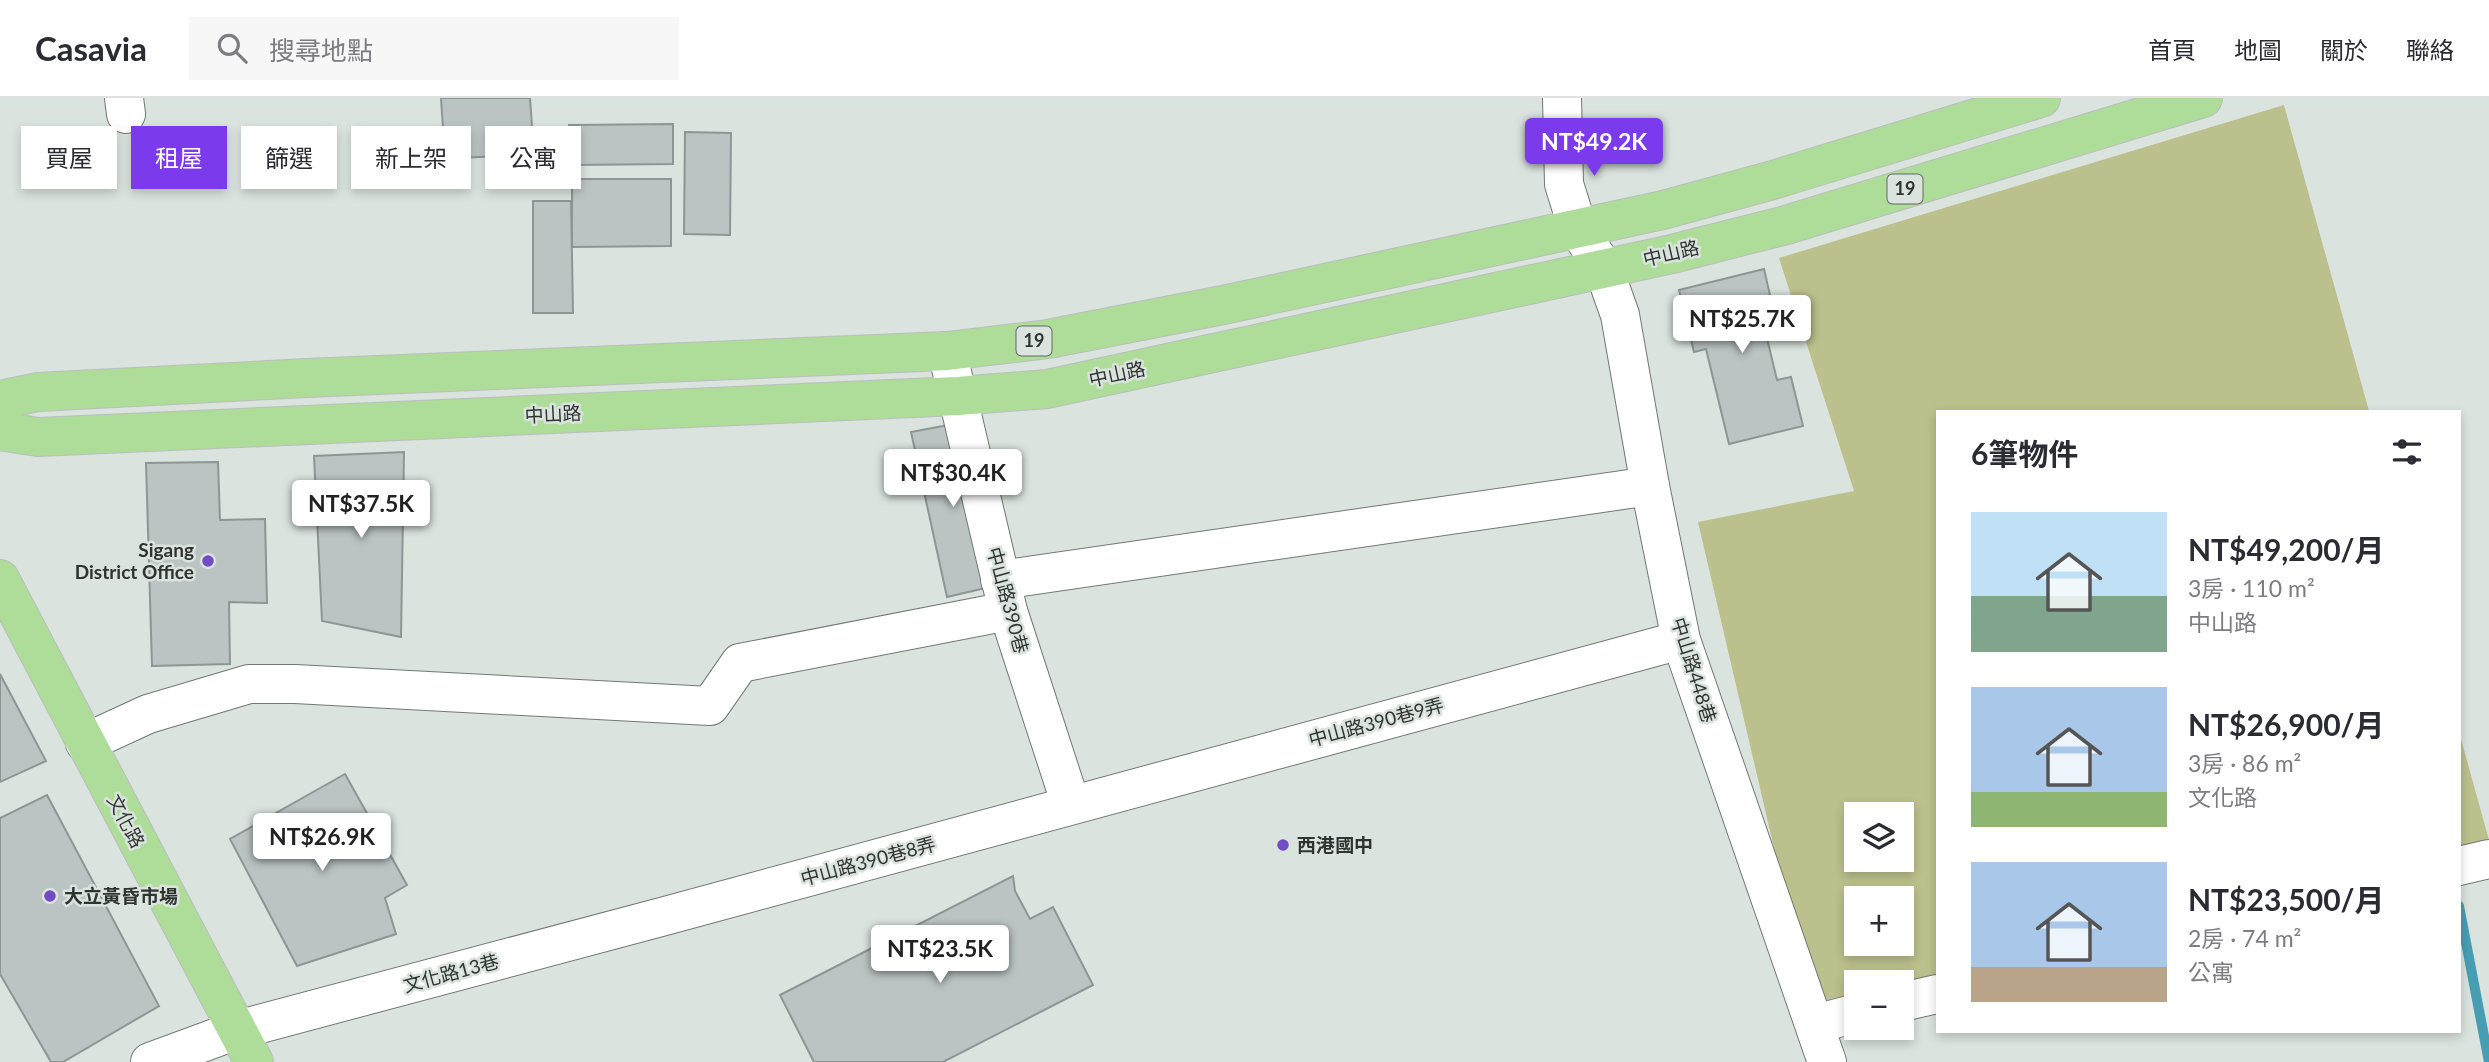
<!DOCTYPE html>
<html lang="zh-TW">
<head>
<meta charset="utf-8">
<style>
  body { margin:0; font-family:Lato,"Noto Sans TC",sans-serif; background:#f7f7f7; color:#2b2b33; height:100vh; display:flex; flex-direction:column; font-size:26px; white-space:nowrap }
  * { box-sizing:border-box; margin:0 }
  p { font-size:23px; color:#7c7c81 }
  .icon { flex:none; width:38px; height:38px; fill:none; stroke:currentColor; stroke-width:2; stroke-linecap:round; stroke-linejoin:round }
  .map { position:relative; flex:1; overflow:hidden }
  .drawer { position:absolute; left:1936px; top:312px; width:525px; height:623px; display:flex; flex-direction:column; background:#fff; border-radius:0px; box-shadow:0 4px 10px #0003 }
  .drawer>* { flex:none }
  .banner { position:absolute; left:21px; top:28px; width:665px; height:63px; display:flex; gap:14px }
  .buttons { position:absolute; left:1844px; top:704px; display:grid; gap:14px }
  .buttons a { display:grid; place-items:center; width:70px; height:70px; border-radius:0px; background:#fff; box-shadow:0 4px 10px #0003; font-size:35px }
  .price { position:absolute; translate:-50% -60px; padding:0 16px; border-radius:7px; background:#fff; color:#222; font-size:23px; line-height:46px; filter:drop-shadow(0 2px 4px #0008) }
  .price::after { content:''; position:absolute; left:50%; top:42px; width:21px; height:16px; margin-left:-10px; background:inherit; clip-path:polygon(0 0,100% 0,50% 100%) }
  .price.active { background:#7c3aed; color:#fff }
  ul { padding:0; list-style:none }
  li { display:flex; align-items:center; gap:21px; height:175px; padding:0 35px }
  li span { display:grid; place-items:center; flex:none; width:196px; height:140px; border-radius:0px; color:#555 }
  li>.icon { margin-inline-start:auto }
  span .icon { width:84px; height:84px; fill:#fffc; stroke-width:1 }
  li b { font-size:30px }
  h2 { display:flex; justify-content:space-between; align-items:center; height:84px; padding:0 35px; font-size:30px }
  .chip { padding:0 24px; border-radius:0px; background:#fff; box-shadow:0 4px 10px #0003; font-size:24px; line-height:63px }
  .chip.active { background:#7c3aed; color:#fff }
  header { display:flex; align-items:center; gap:42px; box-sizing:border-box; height:98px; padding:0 35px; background:#fff; border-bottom:2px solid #e1e1e2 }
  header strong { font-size:33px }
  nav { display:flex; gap:38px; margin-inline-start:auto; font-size:24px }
  .search { width:490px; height:63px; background:#f7f7f7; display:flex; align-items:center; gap:18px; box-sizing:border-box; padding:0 24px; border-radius:0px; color:#7c7c81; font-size:26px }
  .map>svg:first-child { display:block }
  .green { fill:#bcc08c; fill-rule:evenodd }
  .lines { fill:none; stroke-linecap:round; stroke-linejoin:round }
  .stream { stroke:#479eb3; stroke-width:10 }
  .building { fill:#bbc4c3; stroke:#8c9695; stroke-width:2 }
  .minor-casing { stroke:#717975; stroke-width:40 }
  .major-casing { stroke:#bcbebd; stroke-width:40 }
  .minor { stroke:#fff; stroke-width:38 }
  .major { stroke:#addd98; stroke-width:38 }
  .poi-dot { fill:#734bc4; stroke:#dae3de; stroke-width:2.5 }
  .labels { text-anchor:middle; stroke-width:5; stroke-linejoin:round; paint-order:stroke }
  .shield { fill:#dae3de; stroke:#626865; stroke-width:2 }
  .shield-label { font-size:18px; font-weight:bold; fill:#2f3331 }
  .street-label { font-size:19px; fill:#2f3331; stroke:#dae3de }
  .poi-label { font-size:19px; font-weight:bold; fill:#2f3331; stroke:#dae3de; text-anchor:start }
</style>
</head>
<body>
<header>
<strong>Casavia</strong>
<div class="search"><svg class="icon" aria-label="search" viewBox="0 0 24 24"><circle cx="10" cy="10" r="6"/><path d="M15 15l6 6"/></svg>搜尋地點</div>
<nav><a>首頁</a><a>地圖</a><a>關於</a><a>聯絡</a></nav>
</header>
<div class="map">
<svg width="2489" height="964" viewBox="0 0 2489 964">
  <rect width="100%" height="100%" fill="#dae3de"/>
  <g class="green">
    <path d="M 2284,7 L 2369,313 L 1937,313 L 1937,896 L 1902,904 L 1902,884 L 1857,884 L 1857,915 L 1815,926 L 1698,424 L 1854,393 L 1779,160 ZM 1857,716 L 1902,716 L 1902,761 L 1857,761 ZM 1857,800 L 1902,800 L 1902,845 L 1857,845 Z"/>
    <polygon points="2459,634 2489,742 2489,761 2459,768"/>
  </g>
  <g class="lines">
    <polyline class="stream" points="2459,808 2489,964"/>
  </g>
  <g class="building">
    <polygon points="441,0 530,0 534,56 445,61"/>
    <polygon points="673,26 673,66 570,67 569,27"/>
    <polygon points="685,34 731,35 730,137 684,136"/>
    <polygon points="572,81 671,81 671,148 572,149"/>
    <polygon points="533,103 571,103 573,215 533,215"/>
    <polygon points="1764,171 1778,232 1766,236 1777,282 1791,279 1803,328 1729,346 1706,251 1694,254 1679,192"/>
    <polygon points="959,325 994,488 947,499 911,334"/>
    <polygon points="404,354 401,539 322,523 314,358"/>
    <polygon points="218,364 220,422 265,421 267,505 229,504 230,566 152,568 146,365"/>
    <polygon points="0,576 46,663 0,684"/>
    <polygon points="345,676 407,787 385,800 396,836 297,868 230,741"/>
    <polygon points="47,697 159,908 63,964 51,964 0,876 0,720"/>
    <polygon points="1013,778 1015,793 1030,821 1053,809 1093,887 943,964 814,964 780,897"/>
  </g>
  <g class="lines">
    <defs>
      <g id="minor">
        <polyline points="124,0 126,16"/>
        <polyline points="1562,0 1564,86 1578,131 1603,169 1620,217 1650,388 1681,542 1827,964"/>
        <polyline points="947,253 1008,513 1071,707"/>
        <polyline points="1000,482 1650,388"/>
        <polyline points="85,645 148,616 249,586 295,586 710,608 740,565 1008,513"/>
        <polyline points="2459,768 2489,761"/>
        <polyline points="1902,904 1937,896"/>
        <polyline points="1815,926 1857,915"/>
        <polyline points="150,964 237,932 665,818 1681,542"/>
      </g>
      <g id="major">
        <polyline points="0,302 38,294 307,280 947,253 1048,241 1223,207 1663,112 1773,82 2041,0"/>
        <polyline points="0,333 38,339 958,298 1047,291 1672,156 1786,127 2203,0"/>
        <polyline points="0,481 254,964"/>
      </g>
    </defs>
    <use href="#minor" class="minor-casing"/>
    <use href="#major" class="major-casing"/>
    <use href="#minor" class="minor"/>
    <use href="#major" class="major"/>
  </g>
  <g class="poi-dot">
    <circle cx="208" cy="463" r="7"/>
    <circle cx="1283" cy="747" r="7"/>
    <circle cx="50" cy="798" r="7"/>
  </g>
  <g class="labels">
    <g class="shield">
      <rect x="1887.5" y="76.5" width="35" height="29" rx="5"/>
      <rect x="1016.5" y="228.5" width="35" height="29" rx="5"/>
    </g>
    <g class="shield-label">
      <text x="1905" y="97">19</text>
      <text x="1034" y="249">19</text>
    </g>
    <g class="street-label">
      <text transform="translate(1671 155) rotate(-13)" y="7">中山路</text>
      <text transform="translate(1117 276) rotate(-12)" y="7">中山路</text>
      <text transform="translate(553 316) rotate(-3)" y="7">中山路</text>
      <text transform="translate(1008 502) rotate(75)" y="7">中山路390巷</text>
      <text transform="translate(1694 572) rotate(73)" y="7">中山路448巷</text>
      <text transform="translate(1376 624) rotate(-15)" y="7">中山路390巷9弄</text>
      <text transform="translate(126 723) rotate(62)" y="7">文化路</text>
      <text transform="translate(868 763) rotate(-15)" y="7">中山路390巷8弄</text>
      <text transform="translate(451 875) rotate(-15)" y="7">文化路13巷</text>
    </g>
    <g class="poi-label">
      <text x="194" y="459" text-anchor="end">Sigang<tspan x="194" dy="22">District Office</tspan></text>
      <text x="1297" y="754">西港國中</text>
      <text x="64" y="805">大立黃昏市場</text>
    </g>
  </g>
</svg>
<div class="buttons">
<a><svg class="icon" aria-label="layers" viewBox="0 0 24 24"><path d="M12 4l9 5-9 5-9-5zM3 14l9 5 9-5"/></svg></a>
<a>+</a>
<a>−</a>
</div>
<b class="price active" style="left:1594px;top:80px">NT$49.2K</b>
<b class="price" style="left:1742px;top:257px">NT$25.7K</b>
<b class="price" style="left:953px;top:411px">NT$30.4K</b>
<b class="price" style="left:361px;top:442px">NT$37.5K</b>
<b class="price" style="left:322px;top:775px">NT$26.9K</b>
<b class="price" style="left:940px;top:887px">NT$23.5K</b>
<div class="banner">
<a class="chip">買屋</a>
<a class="chip active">租屋</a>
<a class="chip">篩選</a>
<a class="chip">新上架</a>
<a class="chip">公寓</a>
</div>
<section class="drawer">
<h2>6筆物件<svg class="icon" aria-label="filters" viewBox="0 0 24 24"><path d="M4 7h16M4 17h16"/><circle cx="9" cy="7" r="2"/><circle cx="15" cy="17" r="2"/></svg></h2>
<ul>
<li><span style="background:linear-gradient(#bfe0f5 60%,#7fa58c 0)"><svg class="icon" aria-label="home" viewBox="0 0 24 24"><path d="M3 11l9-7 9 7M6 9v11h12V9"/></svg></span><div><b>NT$49,200/月</b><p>3房 · 110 m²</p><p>中山路</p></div></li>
<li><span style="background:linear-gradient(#a9c7e8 75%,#8fb573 0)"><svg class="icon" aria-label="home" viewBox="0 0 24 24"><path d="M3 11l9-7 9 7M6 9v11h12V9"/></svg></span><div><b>NT$26,900/月</b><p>3房 · 86 m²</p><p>文化路</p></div></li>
<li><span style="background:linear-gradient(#a9c7e8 75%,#b9a48a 0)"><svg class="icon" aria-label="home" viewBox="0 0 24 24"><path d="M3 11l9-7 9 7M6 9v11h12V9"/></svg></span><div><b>NT$23,500/月</b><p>2房 · 74 m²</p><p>公寓</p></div></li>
</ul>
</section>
</div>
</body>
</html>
